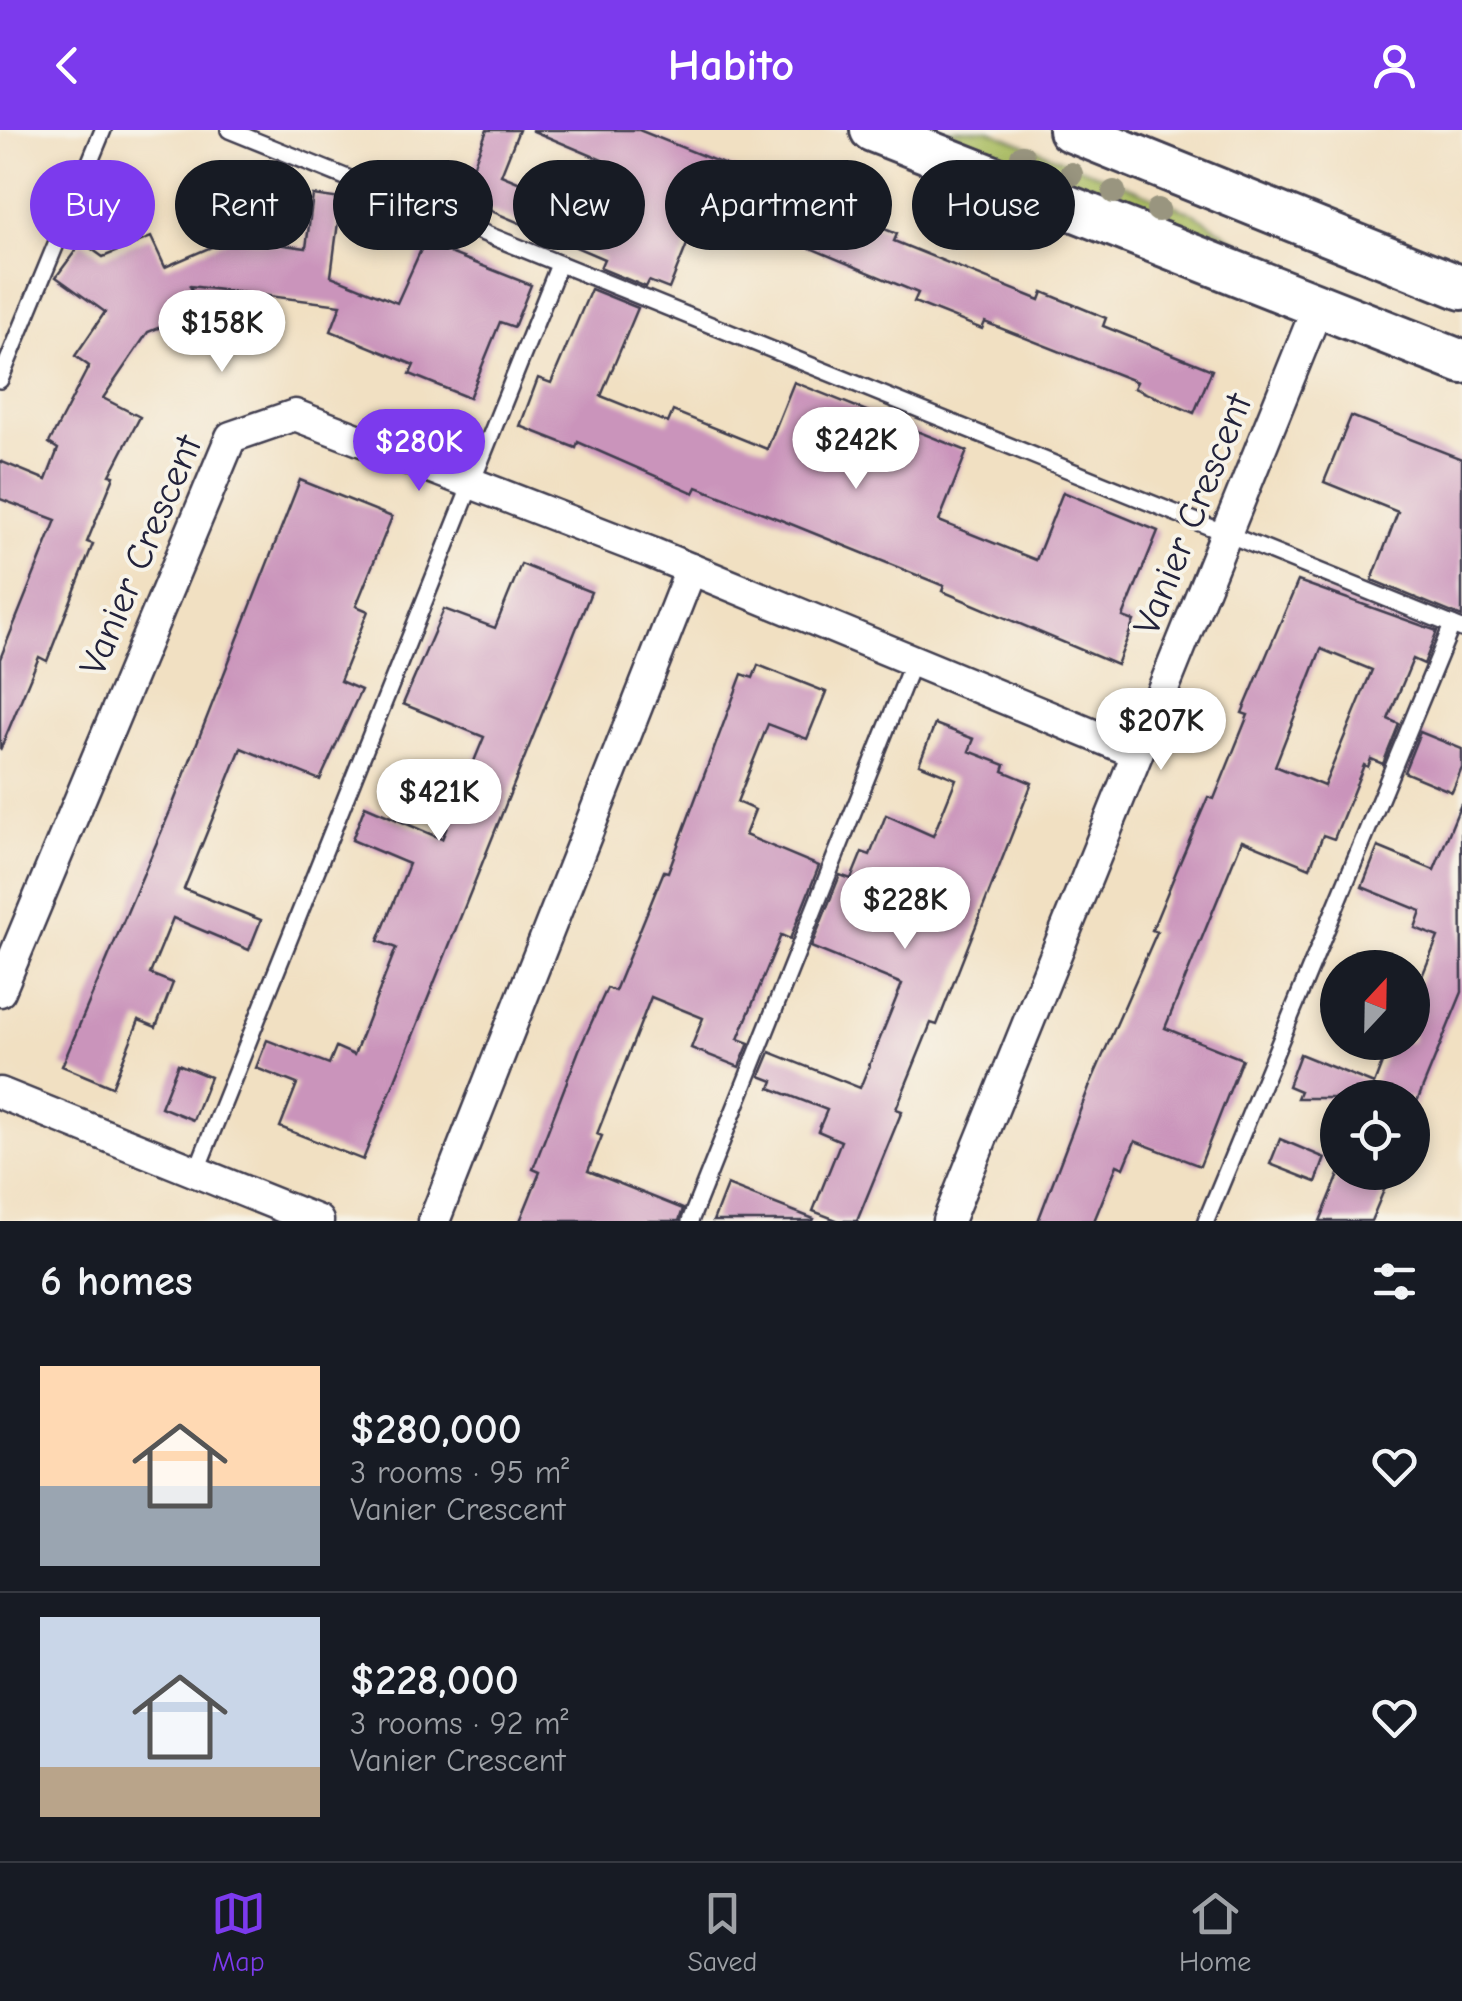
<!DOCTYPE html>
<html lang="en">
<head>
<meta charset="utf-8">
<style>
  body { margin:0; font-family:"Comic Neue",sans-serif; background:#20242c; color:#f1f3f6; height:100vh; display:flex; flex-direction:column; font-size:38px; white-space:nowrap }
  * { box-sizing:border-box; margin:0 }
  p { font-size:32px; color:#9ea1a6 }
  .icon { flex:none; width:55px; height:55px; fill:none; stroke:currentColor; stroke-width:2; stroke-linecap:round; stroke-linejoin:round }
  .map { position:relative; height:1091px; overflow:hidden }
  .details { display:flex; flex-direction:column; background:#171b24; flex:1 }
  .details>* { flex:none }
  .guide { position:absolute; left:30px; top:30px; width:1402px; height:90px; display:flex; gap:20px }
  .needle { width:65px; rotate:22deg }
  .fabs { position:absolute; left:1320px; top:820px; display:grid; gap:20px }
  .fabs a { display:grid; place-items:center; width:110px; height:110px; border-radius:50%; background:#171b24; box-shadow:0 5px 15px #0003; font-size:50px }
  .price { position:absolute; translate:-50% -85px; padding:0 22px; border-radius:35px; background:#fff; color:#222; font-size:32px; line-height:65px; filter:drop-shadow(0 2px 5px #0008) }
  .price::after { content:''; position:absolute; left:50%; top:60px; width:30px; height:22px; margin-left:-15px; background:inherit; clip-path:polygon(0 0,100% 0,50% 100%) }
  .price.current { background:#7c3aed; color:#fff }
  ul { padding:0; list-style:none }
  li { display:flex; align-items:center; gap:30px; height:250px; padding:0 40px }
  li+li { border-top:2px solid #363941 }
  li span { display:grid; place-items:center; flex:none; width:280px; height:200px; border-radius:0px; color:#555 }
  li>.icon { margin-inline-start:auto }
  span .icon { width:120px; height:120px; fill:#fffc; stroke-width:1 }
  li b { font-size:42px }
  h2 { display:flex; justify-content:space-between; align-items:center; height:120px; padding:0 40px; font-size:42px }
  .pill { padding:0 35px; border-radius:45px; background:#171b24; box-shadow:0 5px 15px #0003; font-size:35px; line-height:90px }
  .pill.current { background:#7c3aed; color:#fff }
  header { display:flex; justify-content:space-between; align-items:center; height:130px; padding:0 40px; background:#7c3aed; color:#fff; font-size:45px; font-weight:800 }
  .tab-bar { display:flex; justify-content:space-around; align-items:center; height:140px; border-top:2px solid #363941; background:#171b24; font-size:28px; color:#9ea1a6 }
  .tab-bar a { display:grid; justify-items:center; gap:5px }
  .tab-bar .current { color:#7c3aed }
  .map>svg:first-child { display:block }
  .green { fill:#a9bc60; stroke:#666f4e; stroke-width:2.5 }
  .building { fill:#ca94bb; fill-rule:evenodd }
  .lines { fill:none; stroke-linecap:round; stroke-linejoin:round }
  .lane-casing { stroke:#413e4f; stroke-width:20 }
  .street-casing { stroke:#413e4f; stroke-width:35 }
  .secondary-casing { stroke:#413e4f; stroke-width:48 }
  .lane { stroke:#fff; stroke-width:15 }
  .street { stroke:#fff; stroke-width:30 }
  .secondary { stroke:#fff; stroke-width:42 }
  .tree { fill:#99957f }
  .labels { text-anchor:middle; stroke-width:8; stroke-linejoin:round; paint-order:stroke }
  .street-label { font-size:38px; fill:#22223b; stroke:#f7f3e8 }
</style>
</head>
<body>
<header><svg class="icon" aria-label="back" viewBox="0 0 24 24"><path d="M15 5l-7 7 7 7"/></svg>Habito<svg class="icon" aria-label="person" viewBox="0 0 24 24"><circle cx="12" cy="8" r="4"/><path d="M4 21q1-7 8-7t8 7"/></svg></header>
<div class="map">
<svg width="1462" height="1091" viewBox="0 0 1462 1091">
  <rect width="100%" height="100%" fill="#f7f3e8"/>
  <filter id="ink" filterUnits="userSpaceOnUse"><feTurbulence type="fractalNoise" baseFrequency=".01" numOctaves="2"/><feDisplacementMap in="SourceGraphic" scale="20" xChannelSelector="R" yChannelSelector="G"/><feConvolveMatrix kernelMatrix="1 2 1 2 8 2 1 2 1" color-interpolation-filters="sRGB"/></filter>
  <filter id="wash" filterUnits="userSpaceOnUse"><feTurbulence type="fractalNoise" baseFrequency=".0048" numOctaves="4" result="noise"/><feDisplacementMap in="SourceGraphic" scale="40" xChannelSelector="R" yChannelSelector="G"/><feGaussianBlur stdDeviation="2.25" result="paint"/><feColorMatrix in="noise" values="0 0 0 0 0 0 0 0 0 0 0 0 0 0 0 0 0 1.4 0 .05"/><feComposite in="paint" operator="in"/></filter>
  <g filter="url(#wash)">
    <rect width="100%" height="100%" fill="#f1e0c2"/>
    <polygon class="green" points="941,0 988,0 1194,83 1261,127 1261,132"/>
    <g id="blocks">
      <g class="building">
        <polygon points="487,0 519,0 501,45 583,79 602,30 531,0 639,0 897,104 894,111 1040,170 1043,162 1106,188 1103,196 1212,240 1194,283 1134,258 1137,252 985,192 982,199 914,172 918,163 729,84 721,103 696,92 669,159 649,151 646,157 600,138 604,129 461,68"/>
        <polygon points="313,65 341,69 331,146 397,173 428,104 454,114 450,123 531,155 514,197 500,192 469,268 410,244 414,235 331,201 341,175 190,156 201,181 148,202 103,268 140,287 110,345 114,346 87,412 93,414 47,531 39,527 0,620 0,529 56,390 0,369 0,331 46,350 58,319 49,313 89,236 75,226 105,182 56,147 82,112 103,127 151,107 165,137 232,108 306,118"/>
        <polygon points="591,159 638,178 601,266 668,293 673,281 767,319 794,252 967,321 939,391 1036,430 1063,362 1158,401 1123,487 1134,491 1117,535 942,461 944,456 781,390 697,357 694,363 578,312 576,318 520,296 538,248 551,253"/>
        <polygon points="1351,286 1462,329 1462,487 1372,450 1398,382 1324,352"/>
        <polygon points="300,350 392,387 356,476 368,481 340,551 361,560 320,650 241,618 184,759 261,790 249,820 173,788 150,844 173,853 156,897 139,890 112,957 62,936 171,679"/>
        <polygon points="521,434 591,462 363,1030 280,997 297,954 256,938 267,910 329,934 336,917 354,925 396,818 378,811 409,734 352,710 365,676 442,709 484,607 403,574 444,479 495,498"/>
        <path d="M 1298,451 L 1437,501 L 1424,534 L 1413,529 L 1388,589 L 1399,594 L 1383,634 L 1371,629 L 1368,637 L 1364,635 L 1334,709 L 1323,705 L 1310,738 L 1242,710 L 1165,898 L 1242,929 L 1200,1036 L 1135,1011 L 1124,1038 L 1117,1035 L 1094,1091 L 1038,1091 L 1089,957 L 1157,802 L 1152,800 L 1178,737 L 1208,667 L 1214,669 L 1248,585 L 1242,583 ZM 1321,519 L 1372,540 L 1324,656 L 1275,636 Z"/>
        <polygon points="758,535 826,562 807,609 768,594 737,672 755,680 745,705 819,736 790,809 781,805 738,909 749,913 739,937 691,918 703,888 651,867 597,1004 602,1006 588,1041 683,1079 679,1091 520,1091 540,1042 533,1039 579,920 607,858 615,861 664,741 668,742 742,544 753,548"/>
        <polygon points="935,594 974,609 969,621 1005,635 1003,641 1032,653 937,895 931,893 896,979 902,981 857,1091 839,1091 813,1081 841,1011 818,1001 827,980 770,958 773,951 760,946 770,922 860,958 902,854 811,817 840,745 851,749 862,722 870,725 886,685 933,706 956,649 919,634"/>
        <polygon points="1420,602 1462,619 1462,638 1452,662 1404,642"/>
        <polygon points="1461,674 1462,862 1414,979 1412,968 1297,968 1300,961 1288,956 1300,924 1374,954 1390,912 1412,912 1412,871 1438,807 1415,798 1421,781 1362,757 1378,717 1434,740"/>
        <polygon points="178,934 210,947 193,990 161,977"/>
        <polygon points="1280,1009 1325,1028 1316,1052 1270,1034"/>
        <polygon points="1340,1042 1362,1042 1387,1053 1371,1091 1320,1091"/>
        <polygon points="727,1055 814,1089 813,1091 713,1091"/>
      </g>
    </g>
  </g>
  <g filter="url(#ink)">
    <use href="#blocks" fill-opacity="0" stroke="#413e4f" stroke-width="2.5"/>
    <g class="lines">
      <defs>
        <g id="lane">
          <polyline points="229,0 1462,499"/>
          <polyline points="0,250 103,0"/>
          <polyline points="196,1042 558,137"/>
          <polyline points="690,1091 914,529"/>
          <polyline points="1206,1091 1452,495"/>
        </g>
        <g id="street">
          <polyline points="0,861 231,307 295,285 652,423 1137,623"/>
          <polyline points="0,963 318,1091"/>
          <polyline points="434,1091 691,439"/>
          <polyline points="948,1091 1319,174"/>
        </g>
        <g id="secondary">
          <polyline points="872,0 1462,232"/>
          <polyline points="1070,0 1462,158"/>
        </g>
      </defs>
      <use href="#lane" class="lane-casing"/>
      <use href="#street" class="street-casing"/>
      <use href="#secondary" class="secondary-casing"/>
      <use href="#lane" class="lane"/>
      <use href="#street" class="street"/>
      <use href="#secondary" class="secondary"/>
    </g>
    <g class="tree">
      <circle cx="1022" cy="26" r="12"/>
      <circle cx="1071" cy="44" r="12"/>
      <circle cx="1114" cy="62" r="12"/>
      <circle cx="1158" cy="80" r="12"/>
    </g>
  </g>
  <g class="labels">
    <g class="street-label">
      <text transform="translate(1192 384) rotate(-68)" y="13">Vanier Crescent</text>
      <text transform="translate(140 425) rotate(-67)" y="13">Vanier Crescent</text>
    </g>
  </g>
</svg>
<div class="fabs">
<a><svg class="needle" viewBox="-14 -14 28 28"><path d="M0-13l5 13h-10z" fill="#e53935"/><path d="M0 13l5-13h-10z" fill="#9ea1a6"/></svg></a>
<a><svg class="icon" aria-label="locate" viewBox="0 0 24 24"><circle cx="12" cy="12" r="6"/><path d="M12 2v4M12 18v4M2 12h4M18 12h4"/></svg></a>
</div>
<b class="price" style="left:222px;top:245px">$158K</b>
<b class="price" style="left:856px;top:362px">$242K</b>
<b class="price current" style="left:419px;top:364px">$280K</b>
<b class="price" style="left:1161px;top:643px">$207K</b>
<b class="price" style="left:439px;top:714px">$421K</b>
<b class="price" style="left:905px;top:822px">$228K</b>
<div class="guide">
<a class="pill current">Buy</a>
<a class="pill">Rent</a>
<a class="pill">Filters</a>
<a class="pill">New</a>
<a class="pill">Apartment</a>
<a class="pill">House</a>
</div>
</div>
<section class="details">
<h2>6 homes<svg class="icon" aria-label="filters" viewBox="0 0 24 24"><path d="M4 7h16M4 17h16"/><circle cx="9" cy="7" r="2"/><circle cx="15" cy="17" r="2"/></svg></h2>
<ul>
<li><span style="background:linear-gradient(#ffd9b3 60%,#9aa5b1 0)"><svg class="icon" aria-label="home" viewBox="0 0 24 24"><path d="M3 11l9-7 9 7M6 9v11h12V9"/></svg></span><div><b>$280,000</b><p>3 rooms · 95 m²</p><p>Vanier Crescent</p></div><svg class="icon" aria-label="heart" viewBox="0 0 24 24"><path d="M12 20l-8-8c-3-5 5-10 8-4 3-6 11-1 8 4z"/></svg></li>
<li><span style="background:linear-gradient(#c9d6e8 75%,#b9a48a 0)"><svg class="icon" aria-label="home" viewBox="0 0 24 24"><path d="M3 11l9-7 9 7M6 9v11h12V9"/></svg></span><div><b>$228,000</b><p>3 rooms · 92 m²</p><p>Vanier Crescent</p></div><svg class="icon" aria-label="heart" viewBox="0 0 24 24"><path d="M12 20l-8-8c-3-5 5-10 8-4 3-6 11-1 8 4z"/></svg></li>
</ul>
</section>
<nav class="tab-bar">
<a class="current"><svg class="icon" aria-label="map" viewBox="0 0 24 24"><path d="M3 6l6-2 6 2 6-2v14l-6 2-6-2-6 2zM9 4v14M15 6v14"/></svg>Map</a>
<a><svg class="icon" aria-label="saved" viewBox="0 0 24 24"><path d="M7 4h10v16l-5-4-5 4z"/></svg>Saved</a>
<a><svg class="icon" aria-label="home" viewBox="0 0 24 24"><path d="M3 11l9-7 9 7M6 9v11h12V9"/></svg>Home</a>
</nav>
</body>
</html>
